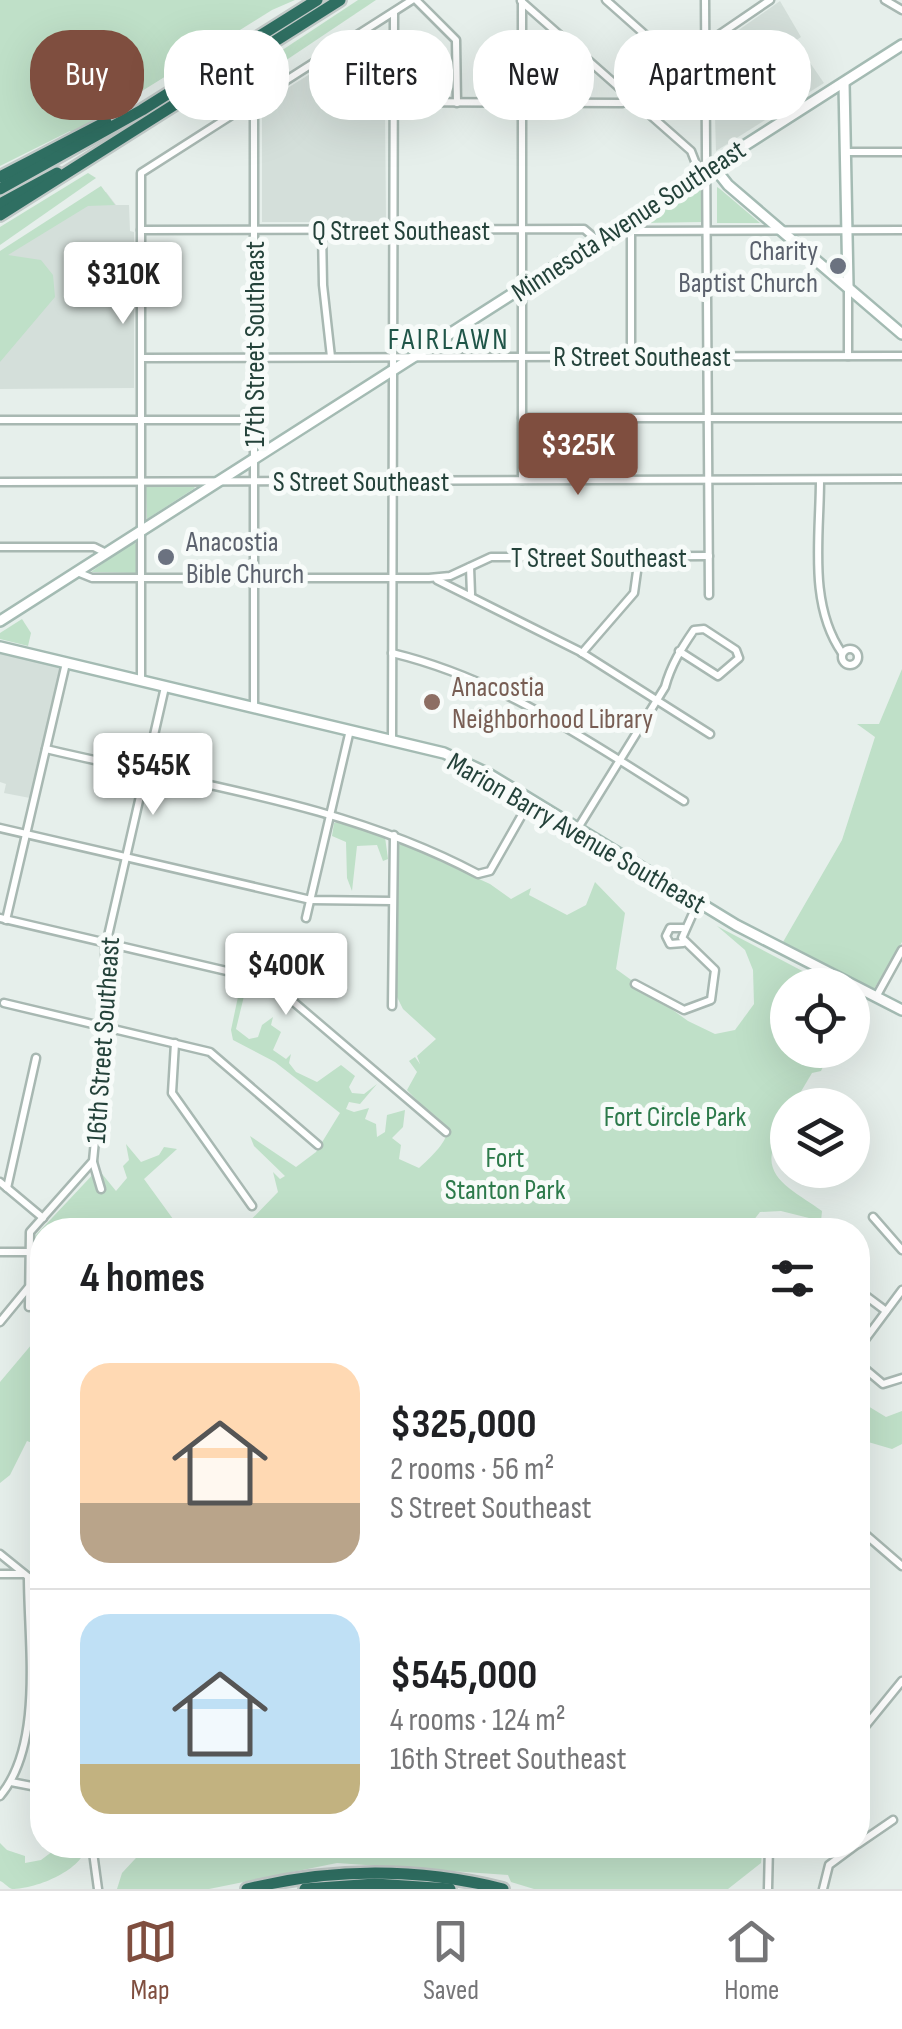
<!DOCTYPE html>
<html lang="en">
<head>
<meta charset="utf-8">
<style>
  body { margin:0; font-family:"Sofia Sans Condensed",sans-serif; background:#f6f6f6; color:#202124; height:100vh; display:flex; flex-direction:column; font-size:38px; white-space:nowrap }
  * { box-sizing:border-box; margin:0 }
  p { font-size:32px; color:#757577 }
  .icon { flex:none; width:55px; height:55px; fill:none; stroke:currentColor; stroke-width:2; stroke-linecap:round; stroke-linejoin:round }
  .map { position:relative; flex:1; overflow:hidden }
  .side { position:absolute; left:30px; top:1218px; width:840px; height:640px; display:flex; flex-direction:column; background:#fff; border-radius:40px; box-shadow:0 10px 40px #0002 }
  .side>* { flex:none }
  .hud { position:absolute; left:30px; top:30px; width:842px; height:90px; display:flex; gap:20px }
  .tools { position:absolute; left:770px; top:968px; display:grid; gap:20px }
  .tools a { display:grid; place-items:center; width:100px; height:100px; border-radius:50%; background:#fff; box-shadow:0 10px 40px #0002; font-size:50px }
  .price { position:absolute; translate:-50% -85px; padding:0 22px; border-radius:10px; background:#fff; color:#222; font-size:32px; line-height:65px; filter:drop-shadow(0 2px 5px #0008) }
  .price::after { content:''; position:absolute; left:50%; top:60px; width:30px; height:22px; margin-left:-15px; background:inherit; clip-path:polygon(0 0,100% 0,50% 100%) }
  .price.on { background:#7f4e3f; color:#fff }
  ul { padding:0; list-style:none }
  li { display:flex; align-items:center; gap:30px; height:250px; padding:0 50px }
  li+li { border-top:2px solid #e0e0e0 }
  li span { display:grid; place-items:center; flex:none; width:280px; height:200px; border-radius:30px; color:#555 }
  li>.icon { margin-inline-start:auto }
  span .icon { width:120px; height:120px; fill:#fffc; stroke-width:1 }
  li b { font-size:42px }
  h2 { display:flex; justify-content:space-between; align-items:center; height:120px; padding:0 50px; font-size:42px }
  .pill { padding:0 35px; border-radius:40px; background:#fff; box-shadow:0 10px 40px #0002; font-size:35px; line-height:90px }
  .pill.on { background:#7f4e3f; color:#fff }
  .menu { display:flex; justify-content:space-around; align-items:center; height:140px; border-top:2px solid #e0e0e0; background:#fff; font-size:28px; color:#757577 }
  .menu a { display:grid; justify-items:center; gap:5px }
  .menu .on { color:#7f4e3f }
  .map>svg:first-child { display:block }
  .built { fill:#d4dfda }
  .green { fill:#bfe0c8 }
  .water { fill:#8ec9d4 }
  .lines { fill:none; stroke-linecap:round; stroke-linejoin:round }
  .street-casing { stroke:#a8b8b2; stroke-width:11 }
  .secondary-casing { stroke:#a4bbb3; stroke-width:14 }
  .highway-casing { stroke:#c2cac8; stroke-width:16 }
  .street { stroke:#fff; stroke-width:6 }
  .secondary { stroke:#fff; stroke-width:9 }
  .highway { stroke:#2f6f62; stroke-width:11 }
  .worship-dot { fill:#6b7280; stroke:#f7fbf9; stroke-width:4 }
  .education-dot { fill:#8d6e63; stroke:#f7fbf9; stroke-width:4 }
  .labels { text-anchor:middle; stroke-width:10; stroke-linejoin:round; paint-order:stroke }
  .street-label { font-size:28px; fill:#24423a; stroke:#f7fbf9 }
  .worship-label { font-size:28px; fill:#5b616d; stroke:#f7fbf9; text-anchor:end }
  .education-label { font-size:28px; fill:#785e54; stroke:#f7fbf9; text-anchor:start }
  .park-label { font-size:28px; fill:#2d7a4b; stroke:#f7fbf9 }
  .neighbourhood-label { font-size:30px; letter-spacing:2.5px; fill:#1f5548; stroke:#f7fbf9 }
</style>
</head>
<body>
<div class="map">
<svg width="902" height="1889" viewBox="0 0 902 1889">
  <rect width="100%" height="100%" fill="#e6efeb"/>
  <g class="built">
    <polygon points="780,1 801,37 795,41 824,83 716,151 713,48"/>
    <polygon points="355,46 355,109 385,110 386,222 262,222 262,104"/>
    <polygon points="106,192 116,205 129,205 130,231 134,232 134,388 0,389 0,259"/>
    <polygon points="0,652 60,667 30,798 4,793 6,784 0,782"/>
    <polygon points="36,1595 42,1598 42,1749 36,1681"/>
  </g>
  <g class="green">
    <polygon points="0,0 295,0 272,10 73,134 70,131 0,166"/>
    <polygon points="358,0 376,0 264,75 251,83 245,79 246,74"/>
    <polygon points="742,77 755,77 756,105 743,106"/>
    <polygon points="88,173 96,178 0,245 0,227"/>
    <polygon points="101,186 115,205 88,206 8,255 41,260 53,275 55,297 0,362 0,251"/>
    <polygon points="702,186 702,222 643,223"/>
    <polygon points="717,187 720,189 760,223 717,223"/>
    <polygon points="146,486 192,485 195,488 147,519"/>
    <polygon points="132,542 137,544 136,573 91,572"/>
    <polygon points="22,619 31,633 28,646 0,639 0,633"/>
    <polygon points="902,669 902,942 874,989 783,942 842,840 875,737 857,724 879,724"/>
    <polygon points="338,822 385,837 388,859 383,861 377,845 357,846 352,891 347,878 346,842 332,836 334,823"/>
    <path d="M 403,844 L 490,884 L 511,899 L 531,888 L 529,895 L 567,915 L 586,905 L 595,882 L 625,913 L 616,969 L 688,1021 L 715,1034 L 735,1030 L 754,1004 L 753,970 L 745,950 L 717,926 L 829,985 L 788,985 L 788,1050 L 831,1050 L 821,1071 L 812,1073 L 793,1105 L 788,1105 C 787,1120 783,1129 776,1142 C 758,1177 797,1192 822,1211 L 821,1221 L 781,1211 L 760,1212 L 746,1230 L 241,1230 L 278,1192 L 273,1172 L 280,1179 L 285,1176 L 254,1146 L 250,1136 L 296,1167 L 316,1152 L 340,1113 L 275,1062 L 233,1040 L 231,1030 L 239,992 L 244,996 L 236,1029 L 249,1039 L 258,1037 L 262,1025 L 273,1017 L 271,1025 L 281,1032 L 273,1050 L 286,1059 L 291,1054 L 289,1063 L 296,1072 L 317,1082 L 341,1065 L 355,1076 L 349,1087 L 352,1093 L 364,1094 L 377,1084 L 360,1104 L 349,1102 L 346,1109 L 354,1112 L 369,1108 L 365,1119 L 376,1124 L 377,1137 L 385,1132 L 387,1115 L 405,1110 L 403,1127 L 392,1138 L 401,1145 L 399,1159 L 419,1168 C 471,1121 439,1127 407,1090 L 417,1072 L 409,1061 L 415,1057 L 420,1064 L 417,1056 L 436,1039 L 403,1009 L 397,997 L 396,854 L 397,845 Z"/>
    <polygon points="126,1144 141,1162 159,1155 164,1147 177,1149 144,1179 181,1230 42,1230 42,1431 35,1444 27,1441 10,1475 0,1483 0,1382 32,1344 38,1316 33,1308 34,1241 36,1235 98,1169 116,1191 127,1178 123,1166 129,1160"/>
    <polygon points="858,1400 886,1417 902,1411 902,1444 892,1449 858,1439"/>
    <path d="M 0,1843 L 7,1850 L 25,1856 L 25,1863 L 41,1860 L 61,1845 L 86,1845 C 85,1869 37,1889 12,1889 C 7,1887 5,1883 0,1881 Z"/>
    <polygon points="148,1845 763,1845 761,1863 728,1889 534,1889 511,1882 508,1875 337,1863 209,1889 117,1889 122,1873"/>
  </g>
  <polygon class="water" points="95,51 104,64 76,84 66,70"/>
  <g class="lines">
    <defs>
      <g id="street">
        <polyline points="416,0 456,40 457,103"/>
        <polyline points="606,0 696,80 707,83"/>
        <polyline points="705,0 709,595"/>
        <polyline points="885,0 902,10"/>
        <polyline points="521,1 691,151 700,174"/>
        <polyline points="522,2 522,480"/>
        <polyline points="707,43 770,0"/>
        <polyline points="358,102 622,103 633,99"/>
        <polyline points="848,152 902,152"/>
        <polyline points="141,230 584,229 597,240"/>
        <polyline points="322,230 323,285 331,357"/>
        <polyline points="631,231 902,230"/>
        <polyline points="631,231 631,356"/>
        <polyline points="848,288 848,356"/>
        <polyline points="142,358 902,356"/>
        <polyline points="522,418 902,418"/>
        <polyline points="0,420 254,420"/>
        <path d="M 820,480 C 820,537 808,604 842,653"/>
        <polyline points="0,482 902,479"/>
        <polyline points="0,547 94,547 106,553"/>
        <polyline points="470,567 471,594"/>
        <polyline points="77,572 92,578 429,578 450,576 491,557 709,556"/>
        <polyline points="437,580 579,651 710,734"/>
        <circle cx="850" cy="657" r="8"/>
        <path d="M 392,653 C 501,679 590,742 684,801"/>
        <polyline points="582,653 634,593 639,557"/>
        <polyline points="141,680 141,173 412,0"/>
        <polyline points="254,706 254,103"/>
        <polyline points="392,738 394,13"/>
        <path d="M 46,749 C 192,784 345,803 478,874 L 490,871 L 531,799"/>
        <polyline points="0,828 311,900 392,901"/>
        <path d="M 578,828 L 665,687 C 671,665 681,649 694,630 L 704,629 L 736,650 L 739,658 L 718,676 L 679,651"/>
        <polyline points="0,918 269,981 446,1132"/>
        <polyline points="306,918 350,730"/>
        <polyline points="6,920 66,663"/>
        <polyline points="683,928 670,928 666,936 670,944 683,943"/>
        <polyline points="635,984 684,1010 711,1000 715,970 682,938 698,902"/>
        <polyline points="876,997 902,950"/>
        <polyline points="4,1003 210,1052 318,1145"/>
        <polyline points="392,1006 394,835"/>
        <polyline points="175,1043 172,1093 252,1206"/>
        <polyline points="93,1162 101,1189"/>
        <polyline points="0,1182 43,1218"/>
        <polyline points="7,1188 36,1058"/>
        <polyline points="873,1217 902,1250"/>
        <polyline points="0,1252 29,1252"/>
        <polyline points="858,1290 886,1311"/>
        <polyline points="29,1307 30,1232 93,1161 107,1017 105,949 165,687"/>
        <polyline points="0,1322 28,1288"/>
        <polyline points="858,1349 902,1290"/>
        <polyline points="858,1363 883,1384 902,1378"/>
        <polyline points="858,1528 902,1566"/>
        <polyline points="0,1554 42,1588"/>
        <polyline points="0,1574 24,1574"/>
        <polyline points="858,1735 902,1681"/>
        <polyline points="11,1782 42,1788"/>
        <path d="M 0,1796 C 44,1744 28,1642 28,1577"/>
        <polyline points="858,1844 893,1820"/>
        <polyline points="92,1845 98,1889"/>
        <polyline points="768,1889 769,1845"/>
        <polyline points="823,1889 829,1865 856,1845"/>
      </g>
      <g id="secondary">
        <polyline points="844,83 848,286"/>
        <polyline points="713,166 728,185 902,334"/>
        <polyline points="0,621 902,45"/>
        <polyline points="0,647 444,753 487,773 736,925 902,1010"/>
      </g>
      <g id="highway">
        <polyline points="0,177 106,122"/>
        <polyline points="0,189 142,110 317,0"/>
        <polyline points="0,204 57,173"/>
        <polyline points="0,215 340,0"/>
        <path d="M 247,1889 C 332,1868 419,1868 503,1889"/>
        <polyline points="305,1889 375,1884 450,1889"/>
      </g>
    </defs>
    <use href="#street" class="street-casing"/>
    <use href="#secondary" class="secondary-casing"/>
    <use href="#highway" class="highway-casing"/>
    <use href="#street" class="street"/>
    <use href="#secondary" class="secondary"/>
    <use href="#highway" class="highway"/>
  </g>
  <g class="worship-dot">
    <circle cx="838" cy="266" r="10"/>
    <circle cx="166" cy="557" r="10"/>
  </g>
  <circle class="education-dot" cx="432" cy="702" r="10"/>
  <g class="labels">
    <g class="street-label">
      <text transform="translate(628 220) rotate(-33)" y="10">Minnesota Avenue Southeast</text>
      <text x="401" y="240">Q Street Southeast</text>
      <text transform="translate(254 344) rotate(-90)" y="10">17th Street Southeast</text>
      <text x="642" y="366">R Street Southeast</text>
      <text x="361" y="491">S Street Southeast</text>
      <text x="599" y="567">T Street Southeast</text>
      <text transform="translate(577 832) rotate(30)" y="10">Marion Barry Avenue Southeast</text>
      <text transform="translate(102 1040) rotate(-86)" y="10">16th Street Southeast</text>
    </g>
    <g class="worship-label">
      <text x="818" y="260">Charity<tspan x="818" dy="32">Baptist Church</tspan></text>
      <text x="186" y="551" text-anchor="start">Anacostia<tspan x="186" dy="32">Bible Church</tspan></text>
    </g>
    <g class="education-label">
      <text x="452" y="696">Anacostia<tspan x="452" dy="32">Neighborhood Library</tspan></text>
    </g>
    <g class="park-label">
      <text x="675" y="1126">Fort Circle Park</text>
      <text x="505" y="1167">Fort<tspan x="505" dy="32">Stanton Park</tspan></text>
    </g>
    <g class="neighbourhood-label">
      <text x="449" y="349">FAIRLAWN</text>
    </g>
  </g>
</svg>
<div class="tools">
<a><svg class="icon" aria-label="locate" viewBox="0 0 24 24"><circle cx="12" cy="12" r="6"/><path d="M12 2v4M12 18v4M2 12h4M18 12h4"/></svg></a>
<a><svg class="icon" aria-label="layers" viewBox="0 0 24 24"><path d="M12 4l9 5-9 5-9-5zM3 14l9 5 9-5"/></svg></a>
</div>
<b class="price" style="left:123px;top:327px">$310K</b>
<b class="price on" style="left:578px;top:498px">$325K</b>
<b class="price" style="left:153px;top:818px">$545K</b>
<b class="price" style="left:286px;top:1018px">$400K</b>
<div class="hud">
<a class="pill on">Buy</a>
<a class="pill">Rent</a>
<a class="pill">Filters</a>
<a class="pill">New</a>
<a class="pill">Apartment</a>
</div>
<section class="side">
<h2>4 homes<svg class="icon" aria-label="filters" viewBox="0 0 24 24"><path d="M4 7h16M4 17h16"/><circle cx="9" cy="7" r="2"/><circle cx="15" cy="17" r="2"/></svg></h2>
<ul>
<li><span style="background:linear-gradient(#ffd9b3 70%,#b9a48a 0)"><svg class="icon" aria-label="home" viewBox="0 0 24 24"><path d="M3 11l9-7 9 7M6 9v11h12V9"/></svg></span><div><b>$325,000</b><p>2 rooms · 56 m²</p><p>S Street Southeast</p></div></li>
<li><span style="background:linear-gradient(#bfe0f5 75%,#c2b280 0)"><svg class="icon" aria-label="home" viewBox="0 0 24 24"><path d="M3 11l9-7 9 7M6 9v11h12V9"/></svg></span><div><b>$545,000</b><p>4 rooms · 124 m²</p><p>16th Street Southeast</p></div></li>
</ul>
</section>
</div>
<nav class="menu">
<a class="on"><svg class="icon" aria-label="map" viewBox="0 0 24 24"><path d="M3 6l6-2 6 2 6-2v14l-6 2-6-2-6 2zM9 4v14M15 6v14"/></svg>Map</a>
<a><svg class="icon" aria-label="saved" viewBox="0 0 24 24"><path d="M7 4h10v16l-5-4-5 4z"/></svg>Saved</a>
<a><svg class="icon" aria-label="home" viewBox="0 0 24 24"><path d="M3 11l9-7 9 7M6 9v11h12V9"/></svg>Home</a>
</nav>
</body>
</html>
